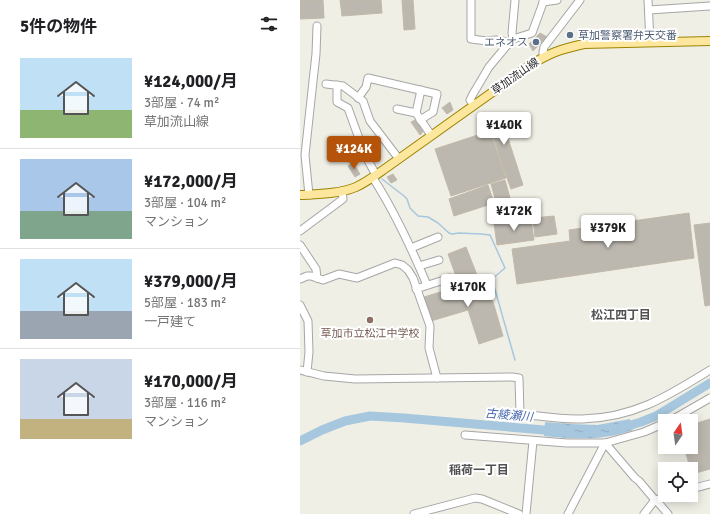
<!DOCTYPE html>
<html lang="ja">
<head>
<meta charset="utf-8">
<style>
  body { margin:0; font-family:Signika,"Noto Sans JP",sans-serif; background:#f2f2f2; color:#202124; height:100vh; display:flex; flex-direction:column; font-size:15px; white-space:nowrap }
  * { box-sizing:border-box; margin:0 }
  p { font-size:13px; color:#757577 }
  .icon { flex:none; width:22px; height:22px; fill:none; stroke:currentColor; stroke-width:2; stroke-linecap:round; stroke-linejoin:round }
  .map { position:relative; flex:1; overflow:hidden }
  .details { display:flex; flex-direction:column; background:#fff; width:300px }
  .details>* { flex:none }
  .needle { width:26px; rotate:13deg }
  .tools { position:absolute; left:358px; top:414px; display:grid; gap:8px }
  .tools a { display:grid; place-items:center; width:40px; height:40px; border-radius:0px; background:#fff; box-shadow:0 2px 10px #0003; font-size:20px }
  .price { position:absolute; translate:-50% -34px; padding:0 9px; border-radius:4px; background:#fff; color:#222; font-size:13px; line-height:26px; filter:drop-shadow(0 1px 2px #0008) }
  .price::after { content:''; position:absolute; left:50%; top:24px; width:12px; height:9px; margin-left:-6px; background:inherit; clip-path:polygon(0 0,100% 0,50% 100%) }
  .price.active { background:#b45309; color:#fff }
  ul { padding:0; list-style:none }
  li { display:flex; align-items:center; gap:12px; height:100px; padding:0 20px }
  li+li { border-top:1px solid #e0e0e0 }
  li span { display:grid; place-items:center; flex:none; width:112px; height:80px; border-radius:0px; color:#555 }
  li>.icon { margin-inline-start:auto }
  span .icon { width:48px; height:48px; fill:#fffc; stroke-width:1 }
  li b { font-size:17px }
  h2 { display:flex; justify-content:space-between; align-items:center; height:48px; padding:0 20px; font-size:17px }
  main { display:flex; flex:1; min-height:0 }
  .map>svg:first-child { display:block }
  .water { fill:url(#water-ripples) }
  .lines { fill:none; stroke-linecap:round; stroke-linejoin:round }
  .stream { stroke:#a6c7de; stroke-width:1.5 }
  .river { stroke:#a6c7de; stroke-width:9 }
  .building { fill:#bdb8af; stroke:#c2b8a8 }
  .minor-casing { stroke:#a6a6a6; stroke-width:9 }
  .major-casing { stroke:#9b8500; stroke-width:10 }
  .minor { stroke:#fff; stroke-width:7 }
  .major { stroke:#fde69e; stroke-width:8 }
  .service-dot { fill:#5c6f8a; stroke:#fff; stroke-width:1.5 }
  .education-dot { fill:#8d6e63; stroke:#fff; stroke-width:1.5 }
  .labels { text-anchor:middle; stroke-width:4; stroke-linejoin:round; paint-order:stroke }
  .service-label { font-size:11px; fill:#4e5e75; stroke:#fff; text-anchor:start }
  .street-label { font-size:11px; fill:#1f1f1f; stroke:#fff }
  .education-label { font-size:11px; fill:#785e54; stroke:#fff }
  .neighbourhood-label { font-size:12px; font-weight:bold; fill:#525252; stroke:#fff }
  .water-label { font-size:12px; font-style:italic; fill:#4a6ab1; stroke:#fff }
</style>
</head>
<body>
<main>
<section class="details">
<h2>5件の物件<svg class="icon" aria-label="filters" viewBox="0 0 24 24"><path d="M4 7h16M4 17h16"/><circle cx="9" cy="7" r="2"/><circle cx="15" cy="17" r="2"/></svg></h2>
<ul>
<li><span style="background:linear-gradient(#bfe0f5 65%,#8fb573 0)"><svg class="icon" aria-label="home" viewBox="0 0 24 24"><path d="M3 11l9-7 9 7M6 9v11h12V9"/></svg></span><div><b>¥124,000/月</b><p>3部屋 · 74 m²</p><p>草加流山線</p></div></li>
<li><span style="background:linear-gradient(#a9c7e8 65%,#7fa58c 0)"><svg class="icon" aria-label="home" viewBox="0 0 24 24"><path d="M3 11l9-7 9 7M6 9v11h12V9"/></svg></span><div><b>¥172,000/月</b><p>3部屋 · 104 m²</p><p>マンション</p></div></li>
<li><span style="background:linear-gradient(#bfe0f5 65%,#9aa5b1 0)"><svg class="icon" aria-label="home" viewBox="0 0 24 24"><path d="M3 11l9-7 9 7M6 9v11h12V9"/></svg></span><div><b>¥379,000/月</b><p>5部屋 · 183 m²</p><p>一戸建て</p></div></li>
<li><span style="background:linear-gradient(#c9d6e8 75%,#c2b280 0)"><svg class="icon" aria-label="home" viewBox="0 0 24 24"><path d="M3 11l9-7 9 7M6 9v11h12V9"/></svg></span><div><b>¥170,000/月</b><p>3部屋 · 116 m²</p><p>マンション</p></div></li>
</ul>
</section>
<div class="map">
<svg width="410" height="514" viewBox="0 0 410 514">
  <defs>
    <pattern id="water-ripples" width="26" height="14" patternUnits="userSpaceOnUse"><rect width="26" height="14" fill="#a6c7de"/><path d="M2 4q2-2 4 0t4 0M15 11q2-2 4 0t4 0" fill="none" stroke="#8eaabe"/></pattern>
  </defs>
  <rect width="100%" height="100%" fill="#f0efe6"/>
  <path class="water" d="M 330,419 L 333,430 C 302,441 276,439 244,436 L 245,422 L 271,424 L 297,425 Z"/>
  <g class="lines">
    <g class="stream">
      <polyline points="82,179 104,196 107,199 110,208 118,216 128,217 138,223 149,233 152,234 159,233 181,234 190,235 205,268 192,279 215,360"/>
      <polyline points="214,427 214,419"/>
    </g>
    <g class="river">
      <polyline points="321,428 341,422 356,416 410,383"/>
      <polyline points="0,441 22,430 45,421 70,416 104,418 256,431"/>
    </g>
  </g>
  <g class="building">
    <polygon points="0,0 23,0 24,18 0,19"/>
    <polygon points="40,0 81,0 82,13 42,16"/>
    <polygon points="102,0 113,0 115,29 104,30"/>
    <polygon points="240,33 247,37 233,51 229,44"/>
    <polygon points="150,102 153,110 147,114 142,108"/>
    <polygon points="115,120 123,130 122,133 120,135 111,122"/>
    <polygon points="204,126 216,163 203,167 191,130"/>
    <polygon points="190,131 206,178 151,196 135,149"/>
    <polygon points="53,163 60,174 55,177 48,166"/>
    <polygon points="216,163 223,185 211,189 203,167"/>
    <polygon points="93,174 97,180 91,183 87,177"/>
    <polygon points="205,180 210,198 196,202 191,184"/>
    <polygon points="188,185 194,203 154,216 149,199"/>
    <polygon points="389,213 394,258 217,284 212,249 270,241 269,230"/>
    <polygon points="254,216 257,234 235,237 233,218"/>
    <polygon points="231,219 234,240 197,245 194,223"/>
    <polygon points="410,223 410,305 405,306 394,225"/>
    <polygon points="166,247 177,275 158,282 148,254"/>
    <polygon points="186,278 203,336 179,344 168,310 131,321 124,297"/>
    <polygon points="410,419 410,469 392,474 384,447 391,447 391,425"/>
  </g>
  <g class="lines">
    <defs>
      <g id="minor">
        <polyline points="171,0 171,39 187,41 196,40 203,41 209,43"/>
        <polyline points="348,0 350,42"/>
        <polyline points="243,2 257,0"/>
        <polyline points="349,10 410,6"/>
        <polyline points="213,39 212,33 215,0"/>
        <polyline points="243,57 243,52 244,47 280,0"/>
        <polyline points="26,84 43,86 63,101 70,121 99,159"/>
        <polyline points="37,85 37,102 48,108 65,155 76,175"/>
        <polyline points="58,98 66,87 68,78 137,94 133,112 120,120"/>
        <polyline points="174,105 170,100 173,94 189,67 209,43 213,39 232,33 244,0"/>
        <polyline points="97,109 116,113 131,135"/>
        <polyline points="116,113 121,90"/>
        <path d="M 73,178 C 95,212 111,247 127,285"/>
        <polyline points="9,195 5,155 13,81 16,54 17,26"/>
        <polyline points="0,231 43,199 42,191"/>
        <polyline points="0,245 16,269 17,278"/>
        <polyline points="111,248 138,237"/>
        <polyline points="119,266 139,260"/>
        <polyline points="0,279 7,276 11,276 23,280 39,274 57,278 95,263 102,265 108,270 113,278 130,326 129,348 137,378"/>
        <polyline points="116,289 150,278"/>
        <polyline points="0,305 8,321 9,352 7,372"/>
        <path d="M 0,370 L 24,376 L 55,379 L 212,377 L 219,378 L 220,414 C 241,416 262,420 282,419 C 334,418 368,396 410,370"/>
        <polyline points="370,421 410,398"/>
        <polyline points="165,435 267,443 305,443 344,432 365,423"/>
        <polyline points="391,489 410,484"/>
        <polyline points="356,500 368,514"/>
        <polyline points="114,514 175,498 182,499 219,514"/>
        <polyline points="226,514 233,441"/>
        <polyline points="268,514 305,443 335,478 339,481 355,500"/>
        <polyline points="344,514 355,500 372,495"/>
      </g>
      <path id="major" d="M 0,195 C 19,194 39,194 56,187 C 67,182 76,175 86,168 L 229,66 C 249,53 261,49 284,44 L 410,41"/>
    </defs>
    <use href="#minor" class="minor-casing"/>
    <use href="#major" class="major-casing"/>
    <use href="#minor" class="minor"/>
    <use href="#major" class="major"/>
  </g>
  <g class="service-dot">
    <circle cx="270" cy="35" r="4"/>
    <circle cx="236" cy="42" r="4"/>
  </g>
  <circle class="education-dot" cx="70" cy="320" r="4"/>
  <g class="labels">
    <g class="service-label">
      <text x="278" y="39">草加警察署弁天交番</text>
      <text x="228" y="46" text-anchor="end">エネオス</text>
    </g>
    <g class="street-label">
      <text transform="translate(215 76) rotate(-35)" y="4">草加流山線</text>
    </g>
    <g class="education-label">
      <text x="70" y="337">草加市立松江中学校</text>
    </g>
    <g class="neighbourhood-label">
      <text x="321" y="319">松江四丁目</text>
      <text x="179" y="474">稲荷一丁目</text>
    </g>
    <g class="water-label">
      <text transform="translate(209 415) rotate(5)" y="4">古綾瀬川</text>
    </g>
  </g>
</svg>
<div class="tools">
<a><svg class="needle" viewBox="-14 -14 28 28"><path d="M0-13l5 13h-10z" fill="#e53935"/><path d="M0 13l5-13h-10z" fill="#757577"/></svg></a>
<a><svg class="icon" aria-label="locate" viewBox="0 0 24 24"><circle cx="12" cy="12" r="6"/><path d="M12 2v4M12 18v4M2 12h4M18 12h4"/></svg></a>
</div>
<b class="price" style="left:204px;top:146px">¥140K</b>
<b class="price active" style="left:54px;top:170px">¥124K</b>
<b class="price" style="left:214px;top:232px">¥172K</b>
<b class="price" style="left:308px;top:249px">¥379K</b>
<b class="price" style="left:168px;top:308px">¥170K</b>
</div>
</main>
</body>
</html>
